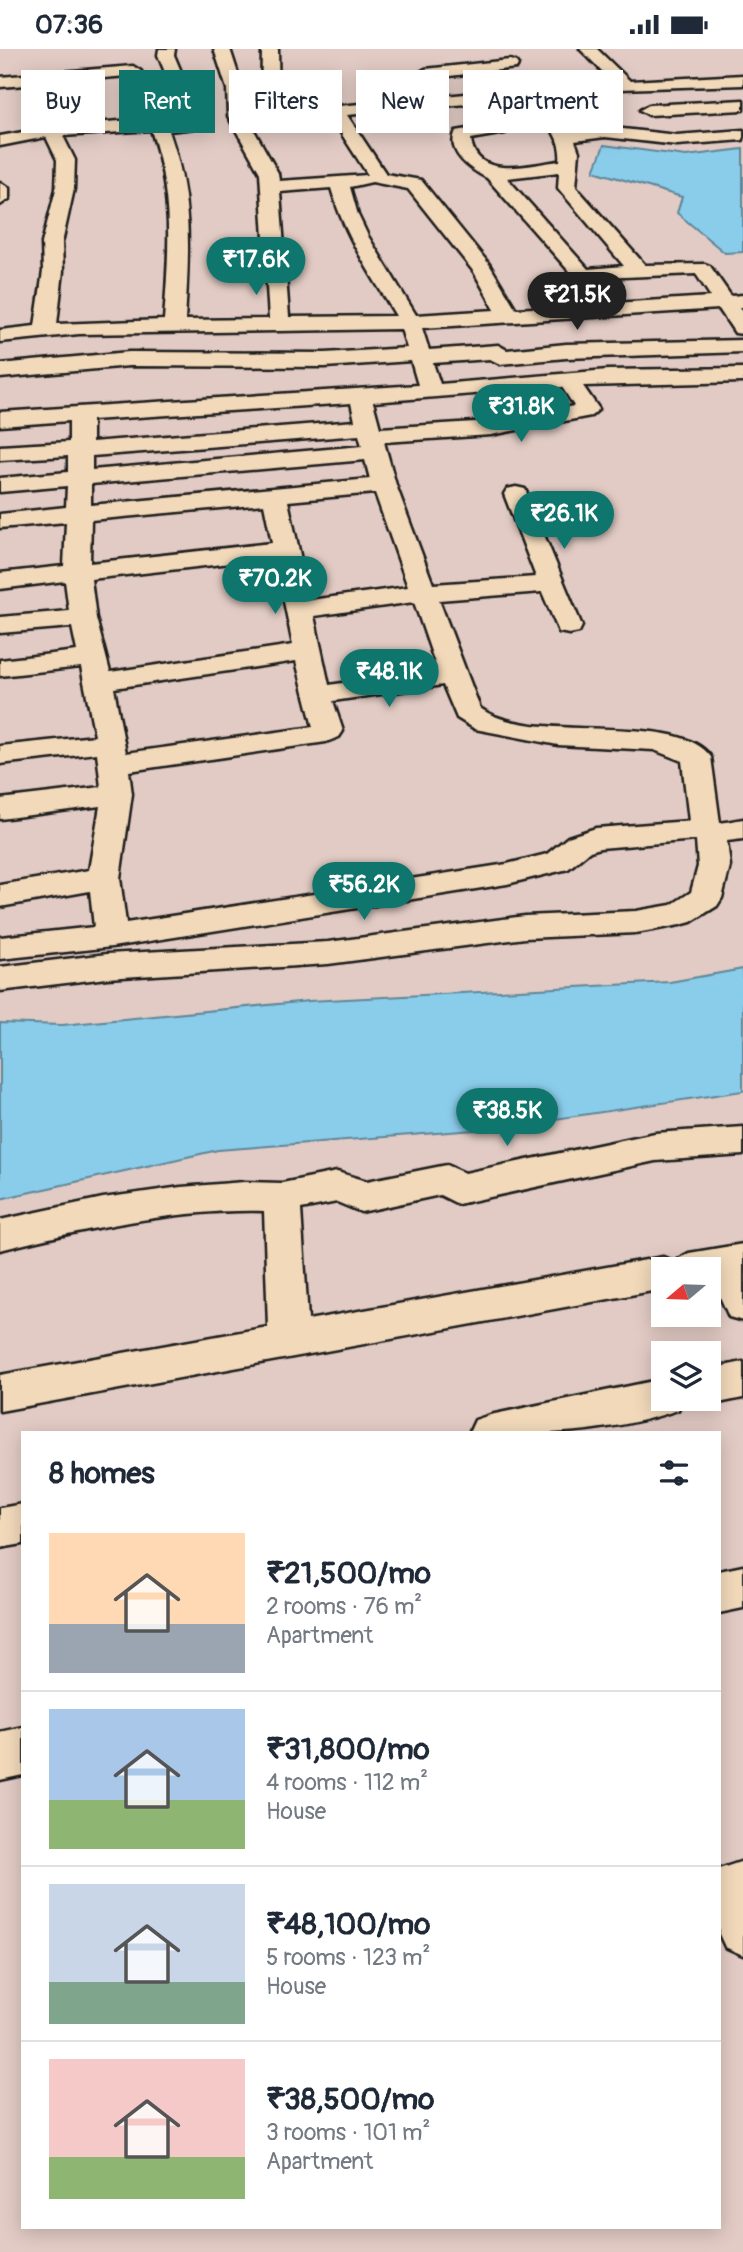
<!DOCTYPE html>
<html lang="en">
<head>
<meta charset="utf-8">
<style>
  body { margin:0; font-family:Pangolin,sans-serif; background:#f2f2f3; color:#1f2937; height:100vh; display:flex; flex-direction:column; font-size:26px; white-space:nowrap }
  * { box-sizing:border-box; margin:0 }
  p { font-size:23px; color:#747a83 }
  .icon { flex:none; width:38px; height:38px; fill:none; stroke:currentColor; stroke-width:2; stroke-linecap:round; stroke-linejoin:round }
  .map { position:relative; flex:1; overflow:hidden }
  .panel { position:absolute; left:21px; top:1382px; width:700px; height:798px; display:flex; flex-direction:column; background:#fff; border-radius:0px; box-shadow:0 4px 18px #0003 }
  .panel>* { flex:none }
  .banner { position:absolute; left:21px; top:21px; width:702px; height:63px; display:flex; gap:14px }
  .needle { width:46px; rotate:251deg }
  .fabs { position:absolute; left:651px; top:1208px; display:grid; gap:14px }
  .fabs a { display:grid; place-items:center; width:70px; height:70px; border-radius:0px; background:#fff; box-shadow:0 4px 18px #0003; font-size:35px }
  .price { position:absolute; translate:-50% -60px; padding:0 16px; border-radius:24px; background:#0f766e; color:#fff; font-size:23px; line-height:46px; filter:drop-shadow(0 2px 4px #0008) }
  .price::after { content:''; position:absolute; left:50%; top:42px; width:21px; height:16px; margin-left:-10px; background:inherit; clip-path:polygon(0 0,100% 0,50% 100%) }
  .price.active { background:#222; color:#fff }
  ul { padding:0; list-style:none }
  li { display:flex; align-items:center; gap:21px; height:175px; padding:0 28px }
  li+li { border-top:2px solid #e0e1e3 }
  li span { display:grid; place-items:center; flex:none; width:196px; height:140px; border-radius:0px; color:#555 }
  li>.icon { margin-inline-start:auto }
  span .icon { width:84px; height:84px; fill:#fffc; stroke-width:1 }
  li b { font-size:30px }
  h2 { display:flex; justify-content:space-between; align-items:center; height:84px; padding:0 28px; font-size:30px }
  .tag { padding:0 24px; border-radius:0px; background:#fff; box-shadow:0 4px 18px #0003; font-size:24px; line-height:63px }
  .tag.active { background:#0f766e; color:#fff }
  .status { display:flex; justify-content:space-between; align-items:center; height:49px; padding:0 35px; background:#fff; direction:ltr }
  .status svg { height:19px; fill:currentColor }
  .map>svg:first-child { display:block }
  .water { fill:#8acdeb; stroke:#5e8698; stroke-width:2 }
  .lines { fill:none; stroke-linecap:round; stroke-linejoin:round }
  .street-casing { stroke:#1c1c1c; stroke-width:5 }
  .street { fill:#f2d9ba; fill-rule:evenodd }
</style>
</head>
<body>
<div class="status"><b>07:36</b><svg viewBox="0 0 49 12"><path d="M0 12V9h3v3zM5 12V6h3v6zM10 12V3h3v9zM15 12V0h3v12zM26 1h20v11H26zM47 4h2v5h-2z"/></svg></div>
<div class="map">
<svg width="743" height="2203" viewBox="0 0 743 2203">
  <rect width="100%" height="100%" fill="#e2cbc4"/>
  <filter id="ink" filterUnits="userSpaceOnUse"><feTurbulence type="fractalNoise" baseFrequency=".0143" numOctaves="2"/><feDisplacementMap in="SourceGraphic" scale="14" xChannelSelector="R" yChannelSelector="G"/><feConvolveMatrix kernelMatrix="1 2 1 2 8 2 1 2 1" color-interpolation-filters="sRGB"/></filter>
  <g filter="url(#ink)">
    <g class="water">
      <polygon points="604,96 686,107 743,100 743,203 725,204 677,164 682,148 594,122"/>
      <polygon points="743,920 743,1042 488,1080 218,1101 0,1150 0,974 62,976 309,952 670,933"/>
    </g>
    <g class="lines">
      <defs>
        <g id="street">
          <path d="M 159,0 L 175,0 L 174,6 L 202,72 L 196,79 L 169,82 C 193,148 189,203 185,271 L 269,270 L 260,124 L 228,67 L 227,40 L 214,0 L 230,0 L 243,40 L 246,67 L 278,124 L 279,132 L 368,126 L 330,67 L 264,65 L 261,61 L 262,0 L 278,0 L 279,56 L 339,57 L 611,31 L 580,0 L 597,0 L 630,32 L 743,26 L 743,36 L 620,40 L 542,48 L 572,82 L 605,78 L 677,86 L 743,81 L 743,91 L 677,96 L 605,88 L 575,92 L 579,103 L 576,138 L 645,216 L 705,215 L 710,217 L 731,247 L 743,246 L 743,258 L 739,258 L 743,264 L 743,285 L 735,284 L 719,260 L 422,279 L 429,301 L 498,296 L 507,301 L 566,295 L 743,291 L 743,303 L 566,309 L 500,315 L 490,310 L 433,314 L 440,335 L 608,321 L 743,319 L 743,333 L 583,337 L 599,360 L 591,367 L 491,386 L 384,393 L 396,436 L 433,535 L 536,528 L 504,445 L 507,440 L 516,438 L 525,440 L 582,577 L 579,583 L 569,585 L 559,583 L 542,543 L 439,551 L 480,659 C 531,697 678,660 711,708 L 720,774 L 743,770 L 743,790 L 727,792 L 730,817 L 722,849 L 717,857 L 691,873 L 680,876 L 636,884 L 525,889 L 328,915 L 107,929 L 0,942 L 0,918 L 107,905 L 328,893 L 525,867 L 636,862 L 671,856 L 691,843 L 698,817 L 696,791 L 600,799 L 590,802 L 568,820 L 507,835 L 112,898 L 0,910 L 0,888 L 94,878 L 90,842 L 0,858 L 0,836 L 89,821 L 100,757 L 0,770 L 0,750 L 101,738 L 97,704 L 0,715 L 0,697 L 95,687 L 81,618 L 0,627 L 0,611 L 77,602 L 72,578 L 0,584 L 0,568 L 69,562 L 65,532 L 0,540 L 0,524 L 64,517 L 66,473 L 0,479 L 0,465 L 66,458 L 67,437 L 0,443 L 0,429 L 68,423 L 68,407 L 0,411 L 0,397 L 69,393 L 69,372 L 0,377 L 0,363 L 418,336 L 411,312 L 325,318 L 129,317 L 0,329 L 0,315 L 129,303 L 325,304 L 407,299 L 401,280 L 79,285 L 0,293 L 0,281 L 35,277 L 43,222 L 42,194 L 56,140 L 57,111 L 46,88 L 0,97 L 0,87 L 63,76 L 63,72 L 57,41 L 28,41 L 26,36 L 0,38 L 0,28 L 133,17 L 141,22 L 165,72 L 184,70 L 158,6 ZM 127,27 L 147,70 L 80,75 L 72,36 L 69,32 ZM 525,49 C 541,68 563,85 560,112 C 531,115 476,133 471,90 L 505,84 L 508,80 L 484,53 ZM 466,55 L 486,77 L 456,82 C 445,103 471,121 487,129 L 576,230 L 696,225 L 711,248 L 516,260 L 489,215 L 421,131 L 386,125 L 347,66 ZM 151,81 C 174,148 169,203 164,271 L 57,275 L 63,222 L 62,194 L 74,140 L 75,111 L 63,87 ZM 559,123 L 558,139 L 624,217 L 588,220 L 507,129 ZM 372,133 L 408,140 L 474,223 L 495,261 L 416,266 L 368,187 L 358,166 L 350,138 ZM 331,139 C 344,186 371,225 396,267 L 289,268 L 280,143 ZM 562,338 L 574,357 L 491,372 L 380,379 L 373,353 ZM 351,354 L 355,372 L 92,393 L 92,371 ZM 359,386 L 362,397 L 92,421 L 92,407 ZM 365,411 L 370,430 L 91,456 L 91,435 ZM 375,444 L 408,538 L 310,551 L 288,452 ZM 264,455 L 272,494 L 90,514 L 91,471 ZM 275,509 L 293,596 L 110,623 L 96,569 L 91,530 ZM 414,553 L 437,620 L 329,636 L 314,567 ZM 296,612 L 313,678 L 126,704 L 114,639 ZM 443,636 L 457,669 L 475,680 L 558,696 L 654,701 L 682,712 L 689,772 L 596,779 L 568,788 L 547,805 L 507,815 L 126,874 L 120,829 L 132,745 L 129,722 L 326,693 L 339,688 L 343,682 L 333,652 Z"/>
          <polygon points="510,11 516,13 518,16 516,19 425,30 417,25 425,20"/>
          <polygon points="743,51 743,61 649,66 640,61 649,56"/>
          <polygon points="0,133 9,139 9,150 0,156"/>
          <path d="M 743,1078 L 743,1106 L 655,1112 L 458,1155 L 440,1146 L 361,1163 L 337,1153 L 301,1160 L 308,1271 L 663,1208 L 674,1212 L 689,1204 L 743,1195 L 743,1272 L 729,1268 L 713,1232 L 709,1232 L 709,1220 L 663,1220 L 663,1240 L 0,1362 L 0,1326 L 268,1278 L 264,1162 C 176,1160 85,1180 0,1201 L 0,1171 L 103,1149 L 181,1138 L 244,1133 L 282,1134 L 337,1123 L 367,1132 L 447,1116 L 465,1124 L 655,1084 Z"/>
          <polygon points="743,1313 743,1349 709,1356 694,1351 709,1349 709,1320"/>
          <path d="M 663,1330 L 663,1349 L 683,1349 L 678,1361 C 611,1384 539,1387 469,1384 L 475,1371 L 490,1366 Z"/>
          <polygon points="23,1455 23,1495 0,1499 0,1459"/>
          <polygon points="743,1517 743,1559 719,1564 719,1522"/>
          <polygon points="23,1678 23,1726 0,1731 0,1683"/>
          <polygon points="743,1812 743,1906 725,1898 719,1885 719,1820"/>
        </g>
      </defs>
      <use href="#street" class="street-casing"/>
      <use href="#street" class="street"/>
    </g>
  </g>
</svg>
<div class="fabs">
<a><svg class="needle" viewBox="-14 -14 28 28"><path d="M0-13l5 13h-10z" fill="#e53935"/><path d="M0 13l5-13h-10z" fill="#747a83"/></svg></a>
<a><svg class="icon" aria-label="layers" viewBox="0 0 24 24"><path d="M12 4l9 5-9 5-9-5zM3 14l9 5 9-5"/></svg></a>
</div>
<b class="price" style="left:256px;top:248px">₹17.6K</b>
<b class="price active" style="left:577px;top:283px">₹21.5K</b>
<b class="price" style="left:521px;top:395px">₹31.8K</b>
<b class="price" style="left:564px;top:502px">₹26.1K</b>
<b class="price" style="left:275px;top:567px">₹70.2K</b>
<b class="price" style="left:389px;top:660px">₹48.1K</b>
<b class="price" style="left:364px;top:873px">₹56.2K</b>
<b class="price" style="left:507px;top:1099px">₹38.5K</b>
<div class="banner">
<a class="tag">Buy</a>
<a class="tag active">Rent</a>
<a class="tag">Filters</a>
<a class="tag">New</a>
<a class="tag">Apartment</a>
</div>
<section class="panel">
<h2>8 homes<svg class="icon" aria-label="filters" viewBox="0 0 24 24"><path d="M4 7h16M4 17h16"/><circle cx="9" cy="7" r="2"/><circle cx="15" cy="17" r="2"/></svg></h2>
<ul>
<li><span style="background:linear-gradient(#ffd9b3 65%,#9aa5b1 0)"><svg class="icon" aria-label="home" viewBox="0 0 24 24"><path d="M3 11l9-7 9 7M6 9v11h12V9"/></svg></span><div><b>₹21,500/mo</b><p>2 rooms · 76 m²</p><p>Apartment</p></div></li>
<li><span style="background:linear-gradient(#a9c7e8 65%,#8fb573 0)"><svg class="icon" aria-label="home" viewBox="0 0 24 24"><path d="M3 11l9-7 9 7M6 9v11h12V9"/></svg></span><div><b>₹31,800/mo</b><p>4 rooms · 112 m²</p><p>House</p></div></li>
<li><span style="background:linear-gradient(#c9d6e8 70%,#7fa58c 0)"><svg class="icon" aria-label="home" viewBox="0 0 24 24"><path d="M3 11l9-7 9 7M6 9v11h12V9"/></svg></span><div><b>₹48,100/mo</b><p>5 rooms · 123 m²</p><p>House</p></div></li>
<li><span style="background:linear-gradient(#f6c9c9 70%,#8fb573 0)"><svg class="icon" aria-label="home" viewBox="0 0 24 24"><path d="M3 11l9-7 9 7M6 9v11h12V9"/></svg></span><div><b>₹38,500/mo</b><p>3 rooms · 101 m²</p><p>Apartment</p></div></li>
</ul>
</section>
</div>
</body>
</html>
